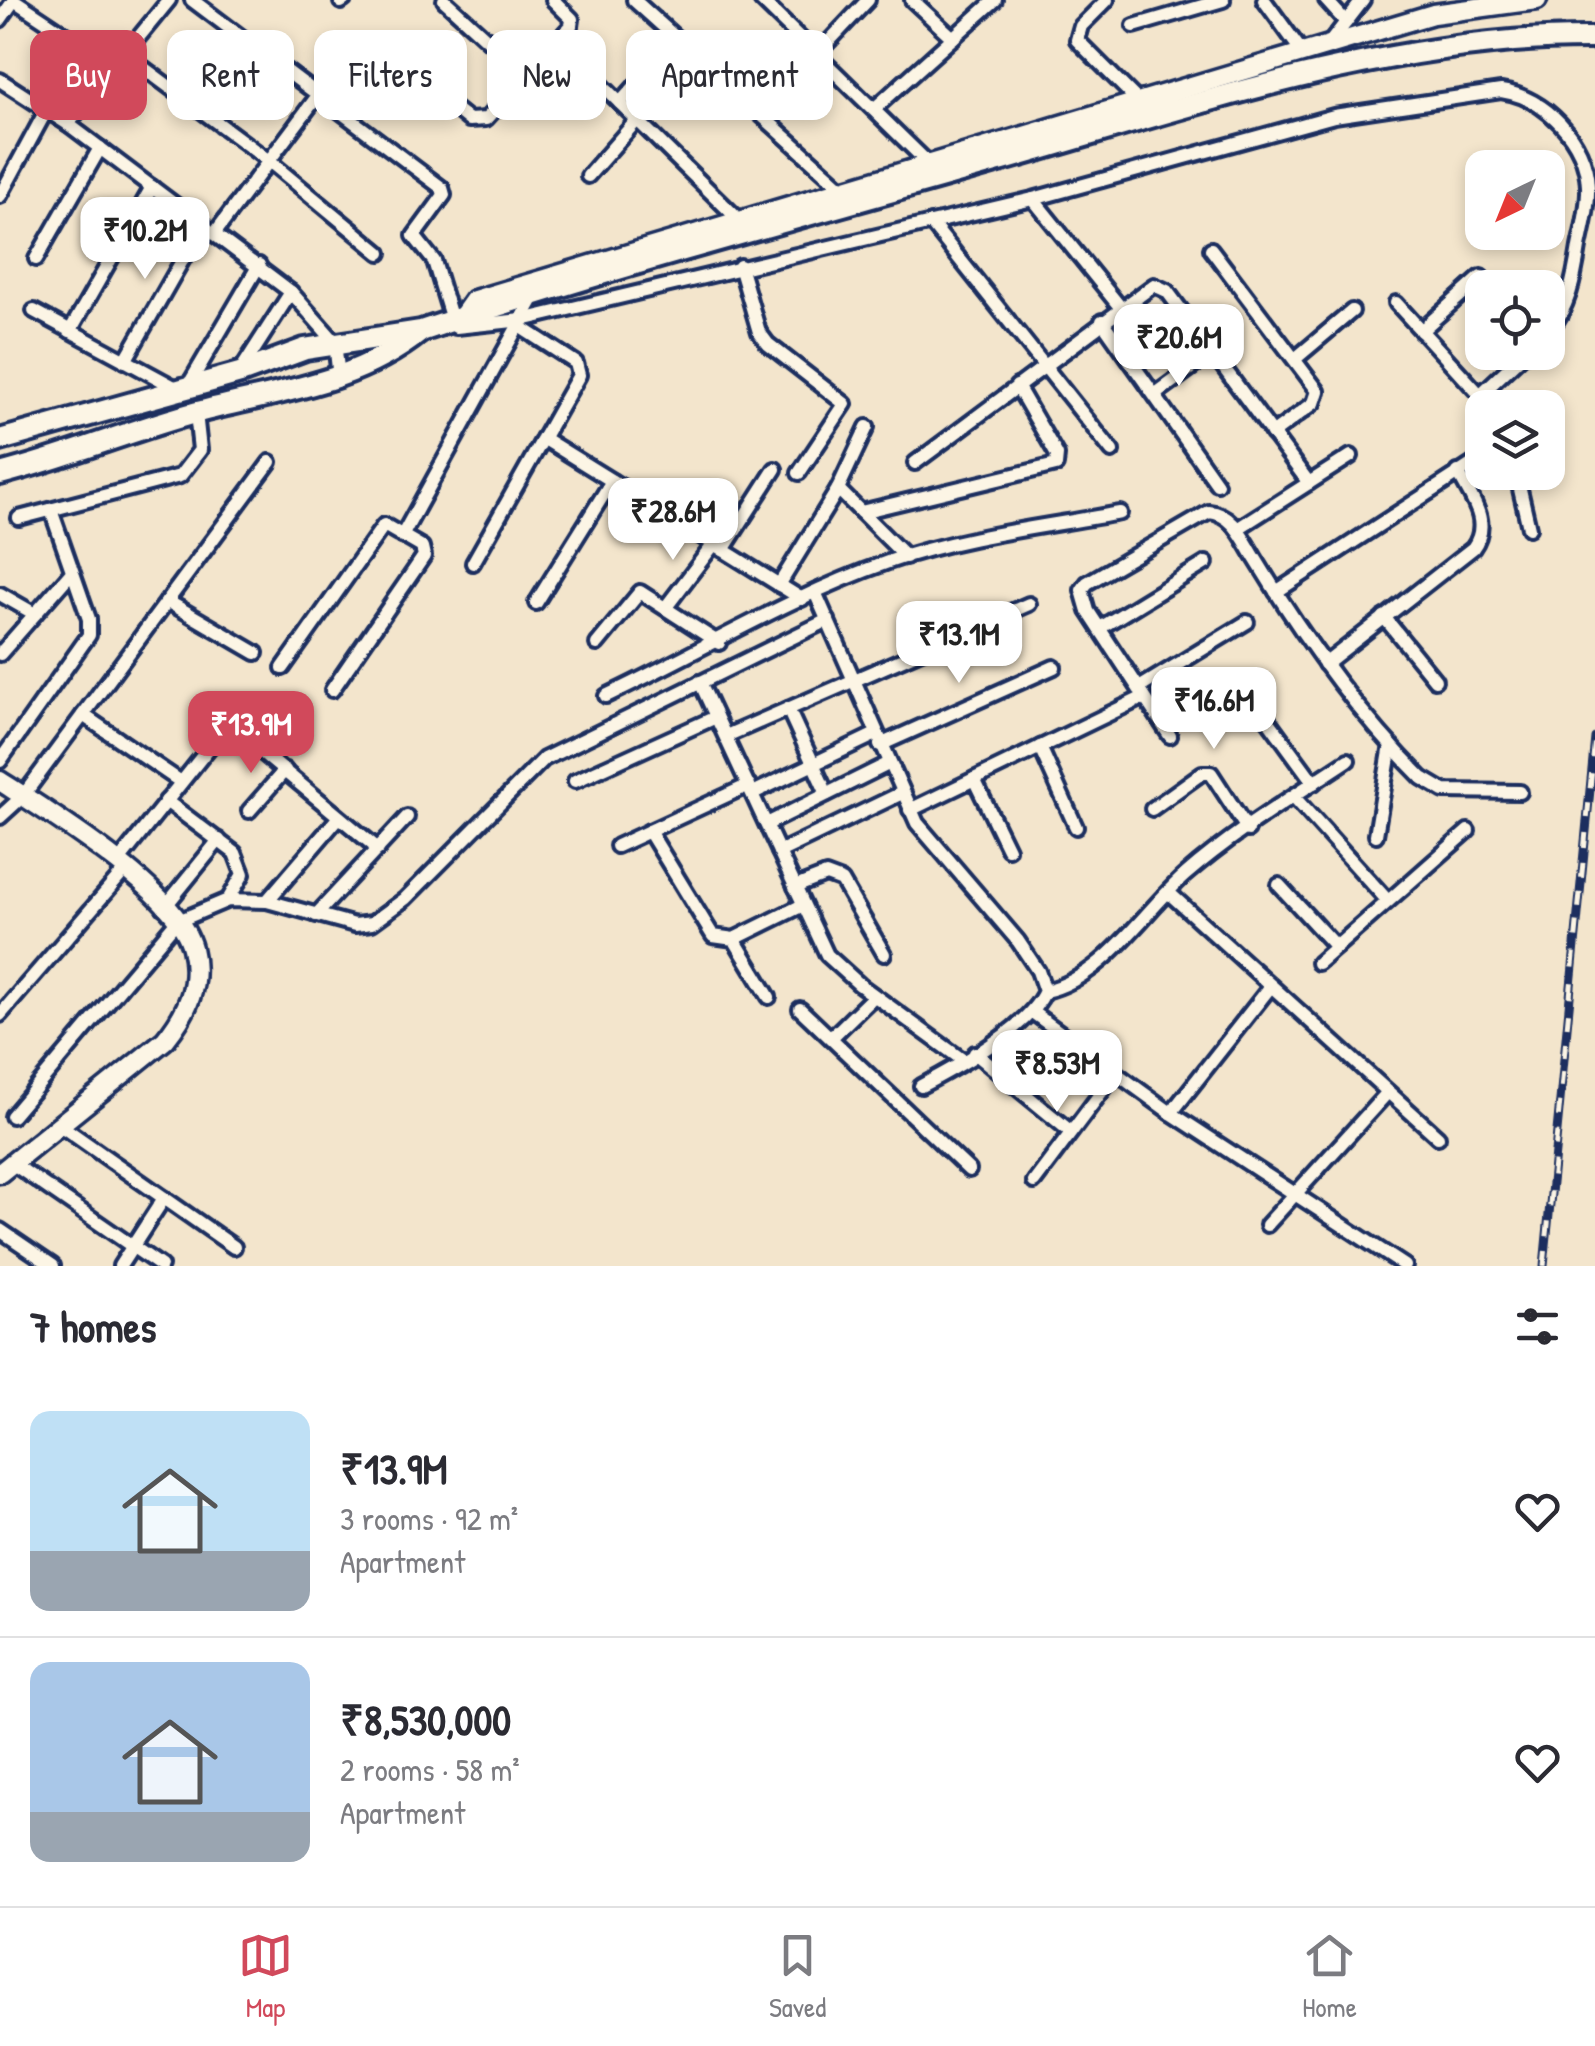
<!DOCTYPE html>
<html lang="en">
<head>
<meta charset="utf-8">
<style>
  body { margin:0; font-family:"Patrick Hand",sans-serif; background:#f7f7f7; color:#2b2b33; height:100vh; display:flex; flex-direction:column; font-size:38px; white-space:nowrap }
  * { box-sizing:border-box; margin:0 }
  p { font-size:32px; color:#7c7c81 }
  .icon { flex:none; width:55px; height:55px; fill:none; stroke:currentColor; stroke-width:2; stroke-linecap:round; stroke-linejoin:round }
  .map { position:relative; height:1266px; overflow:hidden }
  .drawer { display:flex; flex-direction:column; background:#fff; flex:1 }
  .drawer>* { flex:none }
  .top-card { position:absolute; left:30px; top:30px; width:1000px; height:90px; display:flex; gap:20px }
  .needle { width:65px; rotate:223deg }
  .fabs { position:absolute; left:1465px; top:150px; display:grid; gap:20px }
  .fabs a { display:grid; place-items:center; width:100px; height:100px; border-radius:20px; background:#fff; box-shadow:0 5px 15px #0003; font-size:50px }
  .price { position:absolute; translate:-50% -85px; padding:0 22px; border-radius:20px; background:#fff; color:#222; font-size:32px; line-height:65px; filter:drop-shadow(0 2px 5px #0008) }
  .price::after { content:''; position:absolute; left:50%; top:60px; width:30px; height:22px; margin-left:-15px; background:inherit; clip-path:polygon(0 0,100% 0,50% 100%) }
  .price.current { background:#d1495b; color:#fff }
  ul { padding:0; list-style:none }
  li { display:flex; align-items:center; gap:30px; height:250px; padding:0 30px }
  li+li { border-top:2px solid #e1e1e2 }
  li span { display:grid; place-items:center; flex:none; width:280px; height:200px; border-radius:20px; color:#555 }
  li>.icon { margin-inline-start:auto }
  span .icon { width:120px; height:120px; fill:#fffc; stroke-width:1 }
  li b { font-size:42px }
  h2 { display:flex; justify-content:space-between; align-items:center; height:120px; padding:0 30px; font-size:42px }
  .pill { padding:0 35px; border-radius:20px; background:#fff; box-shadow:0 5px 15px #0003; font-size:35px; line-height:90px }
  .pill.current { background:#d1495b; color:#fff }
  .tab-bar { display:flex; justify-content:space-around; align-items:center; height:140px; border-top:2px solid #e1e1e2; background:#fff; font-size:28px; color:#7c7c81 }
  .tab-bar a { display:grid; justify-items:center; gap:5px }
  .tab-bar .current { color:#d1495b }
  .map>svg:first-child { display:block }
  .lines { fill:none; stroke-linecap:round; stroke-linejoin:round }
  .street-casing { stroke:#1b2f5e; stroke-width:20 }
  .secondary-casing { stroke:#1b2f5e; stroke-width:25 }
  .primary-casing { stroke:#1b2f5e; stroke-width:28 }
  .street { stroke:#fcf5e5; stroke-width:12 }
  .secondary { stroke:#fcf5e5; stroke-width:18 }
  .primary { stroke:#fcf5e5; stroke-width:20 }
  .rail-casing { stroke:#1b2f5e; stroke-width:9 }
  .rail { stroke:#fcf5e5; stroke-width:5; stroke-dasharray:15; stroke-linecap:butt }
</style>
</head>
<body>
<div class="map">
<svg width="1595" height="1266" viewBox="0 0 1595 1266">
  <rect width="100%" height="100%" fill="#f3e5cc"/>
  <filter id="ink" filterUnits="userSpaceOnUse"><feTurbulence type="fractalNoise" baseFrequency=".01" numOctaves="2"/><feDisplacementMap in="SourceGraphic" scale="20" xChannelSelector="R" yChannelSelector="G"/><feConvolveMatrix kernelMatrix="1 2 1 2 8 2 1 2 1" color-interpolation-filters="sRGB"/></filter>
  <g filter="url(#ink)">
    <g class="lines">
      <defs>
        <g id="street">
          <polyline points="14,0 77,42"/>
          <polyline points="192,0 442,188 444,195 414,236 434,261 452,320"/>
          <polyline points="444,0 526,75"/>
          <polyline points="634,0 842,188"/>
          <polyline points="761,0 927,162"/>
          <polyline points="912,0 953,38"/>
          <polyline points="1107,0 1081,26 1077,40 1137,100"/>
          <polyline points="1264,0 1302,52"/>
          <polyline points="1326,0 1346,22"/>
          <polyline points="341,2 344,0"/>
          <polyline points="0,20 14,0"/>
          <polyline points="1134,26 1223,0"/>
          <polyline points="557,41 739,220"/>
          <polyline points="1329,44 1363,0"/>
          <polyline points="125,54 269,161 380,253"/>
          <polyline points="817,54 868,0"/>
          <polyline points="397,62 469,120 486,119 571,26 572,19 553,0"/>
          <polyline points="0,80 68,124 291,292 335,342 339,378"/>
          <polyline points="620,103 677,39"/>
          <polyline points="874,109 995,0"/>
          <polyline points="68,124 169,0"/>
          <polyline points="588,176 637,120"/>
          <polyline points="0,196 47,109"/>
          <polyline points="1033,199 1120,307"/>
          <polyline points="931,223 1112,451"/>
          <polyline points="215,233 319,94"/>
          <polyline points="1211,249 1318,391 1314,403 1272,434"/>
          <polyline points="36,259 100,148"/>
          <polyline points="740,266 759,332 768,344 845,404 799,473"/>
          <polyline points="1396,303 1492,408"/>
          <polyline points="34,311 178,389"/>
          <polyline points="1102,321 1217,484"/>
          <path d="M 456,327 L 522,320 L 1033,199 L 1334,116 L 1501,91 C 1545,97 1586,140 1588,186 C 1589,206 1583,227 1579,247 C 1574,279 1569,307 1548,333"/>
          <polyline points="70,331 152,187"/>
          <polyline points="1421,331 1481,277"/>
          <polyline points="1295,359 1352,311"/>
          <polyline points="125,361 203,224"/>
          <polyline points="241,370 291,292"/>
          <polyline points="188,386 259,265"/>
          <polyline points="1157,393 1212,353"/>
          <polyline points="1481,394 1526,352"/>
          <polyline points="543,438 802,599"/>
          <polyline points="915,463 1154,285 1167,291 1309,483"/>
          <polyline points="1516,472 1529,528"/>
          <polyline points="838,489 906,557"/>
          <polyline points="861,512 1056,465 1057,455 1017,386"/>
          <polyline points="19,518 180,476 200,450 196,413"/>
          <polyline points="1237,529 1351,456"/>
          <polyline points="402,536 535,295"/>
          <polyline points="723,550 775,469"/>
          <polyline points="473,563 579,375 576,363 519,326"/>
          <polyline points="779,585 838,489 867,427"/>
          <path d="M 815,592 L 917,823 L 1018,941 L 1038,971 L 1045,991 C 1029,1028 957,1067 921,1086"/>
          <polyline points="1276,592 1482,458"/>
          <polyline points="0,594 35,614"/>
          <polyline points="167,601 256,653"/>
          <polyline points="536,603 612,481"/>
          <polyline points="666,607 714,544"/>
          <polyline points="1384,617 1435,680"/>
          <polyline points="1100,628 1206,563"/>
          <polyline points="597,644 640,592 719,643"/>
          <polyline points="0,654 71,573"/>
          <path d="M 1325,664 L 1473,548 C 1492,522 1471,498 1458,472"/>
          <polyline points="283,668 384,525 422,547 424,556 332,690"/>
          <polyline points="700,682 827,955 860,985 964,1061"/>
          <polyline points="1244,687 1314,783"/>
          <polyline points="1139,688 1247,622"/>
          <path d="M 606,696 C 699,652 791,596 888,562 C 962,536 1043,527 1120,513"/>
          <polyline points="788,709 827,794"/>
          <polyline points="83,715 181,782"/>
          <polyline points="726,736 1029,604"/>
          <path d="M 1170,736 L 1088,611 L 1082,590 L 1087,583 L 1209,512 C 1234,514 1243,539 1255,558 C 1303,637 1357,713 1422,778 L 1444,791 L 1520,792"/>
          <polyline points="880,745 1054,667"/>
          <polyline points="1040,747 1076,827"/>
          <polyline points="0,761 89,635 89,619 51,510"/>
          <polyline points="974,779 1008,849"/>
          <polyline points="575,781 716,717"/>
          <polyline points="753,793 876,734"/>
          <polyline points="1294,797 1388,901"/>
          <polyline points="166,801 235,853 243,874 228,900"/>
          <polyline points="1152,809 1202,773 1211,773 1248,830"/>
          <polyline points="910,810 1144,697"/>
          <polyline points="249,811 285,770"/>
          <polyline points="0,817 23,796 270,462"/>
          <polyline points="767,824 888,764"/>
          <polyline points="649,831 713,936 734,939 803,905"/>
          <polyline points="1376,835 1391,745"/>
          <polyline points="617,846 749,785"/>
          <polyline points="779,852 902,793"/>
          <polyline points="118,862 228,724 378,849"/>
          <polyline points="1279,885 1336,947"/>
          <polyline points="795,887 826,875 842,881 884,954"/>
          <polyline points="1169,893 1438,1137"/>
          <polyline points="267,901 339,817"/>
          <polyline points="164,908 219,840"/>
          <polyline points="316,915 407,817"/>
          <polyline points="734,939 769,997"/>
          <polyline points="1318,963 1468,831"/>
          <path d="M 1045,991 C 1104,978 1143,912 1185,875 C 1234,832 1294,796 1348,760"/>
          <polyline points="800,1009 969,1170"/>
          <polyline points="1032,1012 1171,1113 1405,1266"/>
          <polyline points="0,1015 126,869"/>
          <polyline points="831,1038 874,996"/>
          <polyline points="975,1053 1071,1132"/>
          <polyline points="1171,1113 1271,986"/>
          <polyline points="12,1116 176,922 228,900 267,901 355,925 372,923 405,899 544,759 828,620"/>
          <polyline points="60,1125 234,1247"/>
          <polyline points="12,1163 161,1266"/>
          <polyline points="1034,1182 1115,1074"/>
          <polyline points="1267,1225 1388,1092"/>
          <polyline points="0,1230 53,1266"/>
          <polyline points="120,1266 164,1198"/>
        </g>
        <g id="secondary">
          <polyline points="462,317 474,300 1433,14 1537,0"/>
          <path d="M 0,781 C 48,812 178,891 192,948 C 201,984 187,1013 165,1040 L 0,1173"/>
        </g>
        <g id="primary">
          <path d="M 0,440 L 240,373 L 305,349 L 421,331 C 610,267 804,217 996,162 C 1190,107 1391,36 1595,38"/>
          <path d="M 0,474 C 67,457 131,430 198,412 C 275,392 356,384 420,332"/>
        </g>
      </defs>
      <use href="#street" class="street-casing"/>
      <use href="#secondary" class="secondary-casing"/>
      <use href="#primary" class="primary-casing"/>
      <use href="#street" class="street"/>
      <use href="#secondary" class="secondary"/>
      <use href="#primary" class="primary"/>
      <defs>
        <polyline id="rail" points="1544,1266 1595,738"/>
      </defs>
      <use href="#rail" class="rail-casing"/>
      <use href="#rail" class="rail"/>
    </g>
  </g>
</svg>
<div class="fabs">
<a><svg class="needle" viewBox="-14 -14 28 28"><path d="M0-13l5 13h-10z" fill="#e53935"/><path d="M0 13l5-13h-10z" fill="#7c7c81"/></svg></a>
<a><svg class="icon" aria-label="locate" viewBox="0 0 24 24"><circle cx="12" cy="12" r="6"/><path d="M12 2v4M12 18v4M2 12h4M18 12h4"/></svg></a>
<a><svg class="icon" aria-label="layers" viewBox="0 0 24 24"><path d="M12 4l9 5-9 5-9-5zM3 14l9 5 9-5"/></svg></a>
</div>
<b class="price" style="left:145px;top:282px">₹10.2M</b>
<b class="price" style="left:1179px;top:389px">₹20.6M</b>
<b class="price" style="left:673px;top:563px">₹28.6M</b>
<b class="price" style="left:959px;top:686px">₹13.1M</b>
<b class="price" style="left:1214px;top:752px">₹16.6M</b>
<b class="price current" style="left:251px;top:776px">₹13.9M</b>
<b class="price" style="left:1057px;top:1115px">₹8.53M</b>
<div class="top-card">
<a class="pill current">Buy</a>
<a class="pill">Rent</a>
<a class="pill">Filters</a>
<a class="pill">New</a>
<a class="pill">Apartment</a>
</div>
</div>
<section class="drawer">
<h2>7 homes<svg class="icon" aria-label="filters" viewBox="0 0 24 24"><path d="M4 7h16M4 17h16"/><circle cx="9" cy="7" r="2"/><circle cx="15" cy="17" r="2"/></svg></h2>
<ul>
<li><span style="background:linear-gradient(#bfe0f5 70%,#9aa5b1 0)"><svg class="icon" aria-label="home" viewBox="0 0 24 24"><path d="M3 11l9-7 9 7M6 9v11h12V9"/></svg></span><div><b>₹13.9M</b><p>3 rooms · 92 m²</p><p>Apartment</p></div><svg class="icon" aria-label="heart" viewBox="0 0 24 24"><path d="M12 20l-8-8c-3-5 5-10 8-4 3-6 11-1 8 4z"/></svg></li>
<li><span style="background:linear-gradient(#a9c7e8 75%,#9aa5b1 0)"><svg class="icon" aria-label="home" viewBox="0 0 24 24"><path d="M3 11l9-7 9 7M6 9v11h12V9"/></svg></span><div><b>₹8,530,000</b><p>2 rooms · 58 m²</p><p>Apartment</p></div><svg class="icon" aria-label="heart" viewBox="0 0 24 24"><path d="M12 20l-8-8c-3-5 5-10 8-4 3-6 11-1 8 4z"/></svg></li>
</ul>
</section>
<nav class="tab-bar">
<a class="current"><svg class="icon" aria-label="map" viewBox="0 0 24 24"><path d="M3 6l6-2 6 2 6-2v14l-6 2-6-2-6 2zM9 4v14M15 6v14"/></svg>Map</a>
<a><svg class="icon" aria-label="saved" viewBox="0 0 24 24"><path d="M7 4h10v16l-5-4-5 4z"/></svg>Saved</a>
<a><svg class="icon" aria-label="home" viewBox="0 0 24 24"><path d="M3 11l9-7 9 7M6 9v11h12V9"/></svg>Home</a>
</nav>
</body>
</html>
